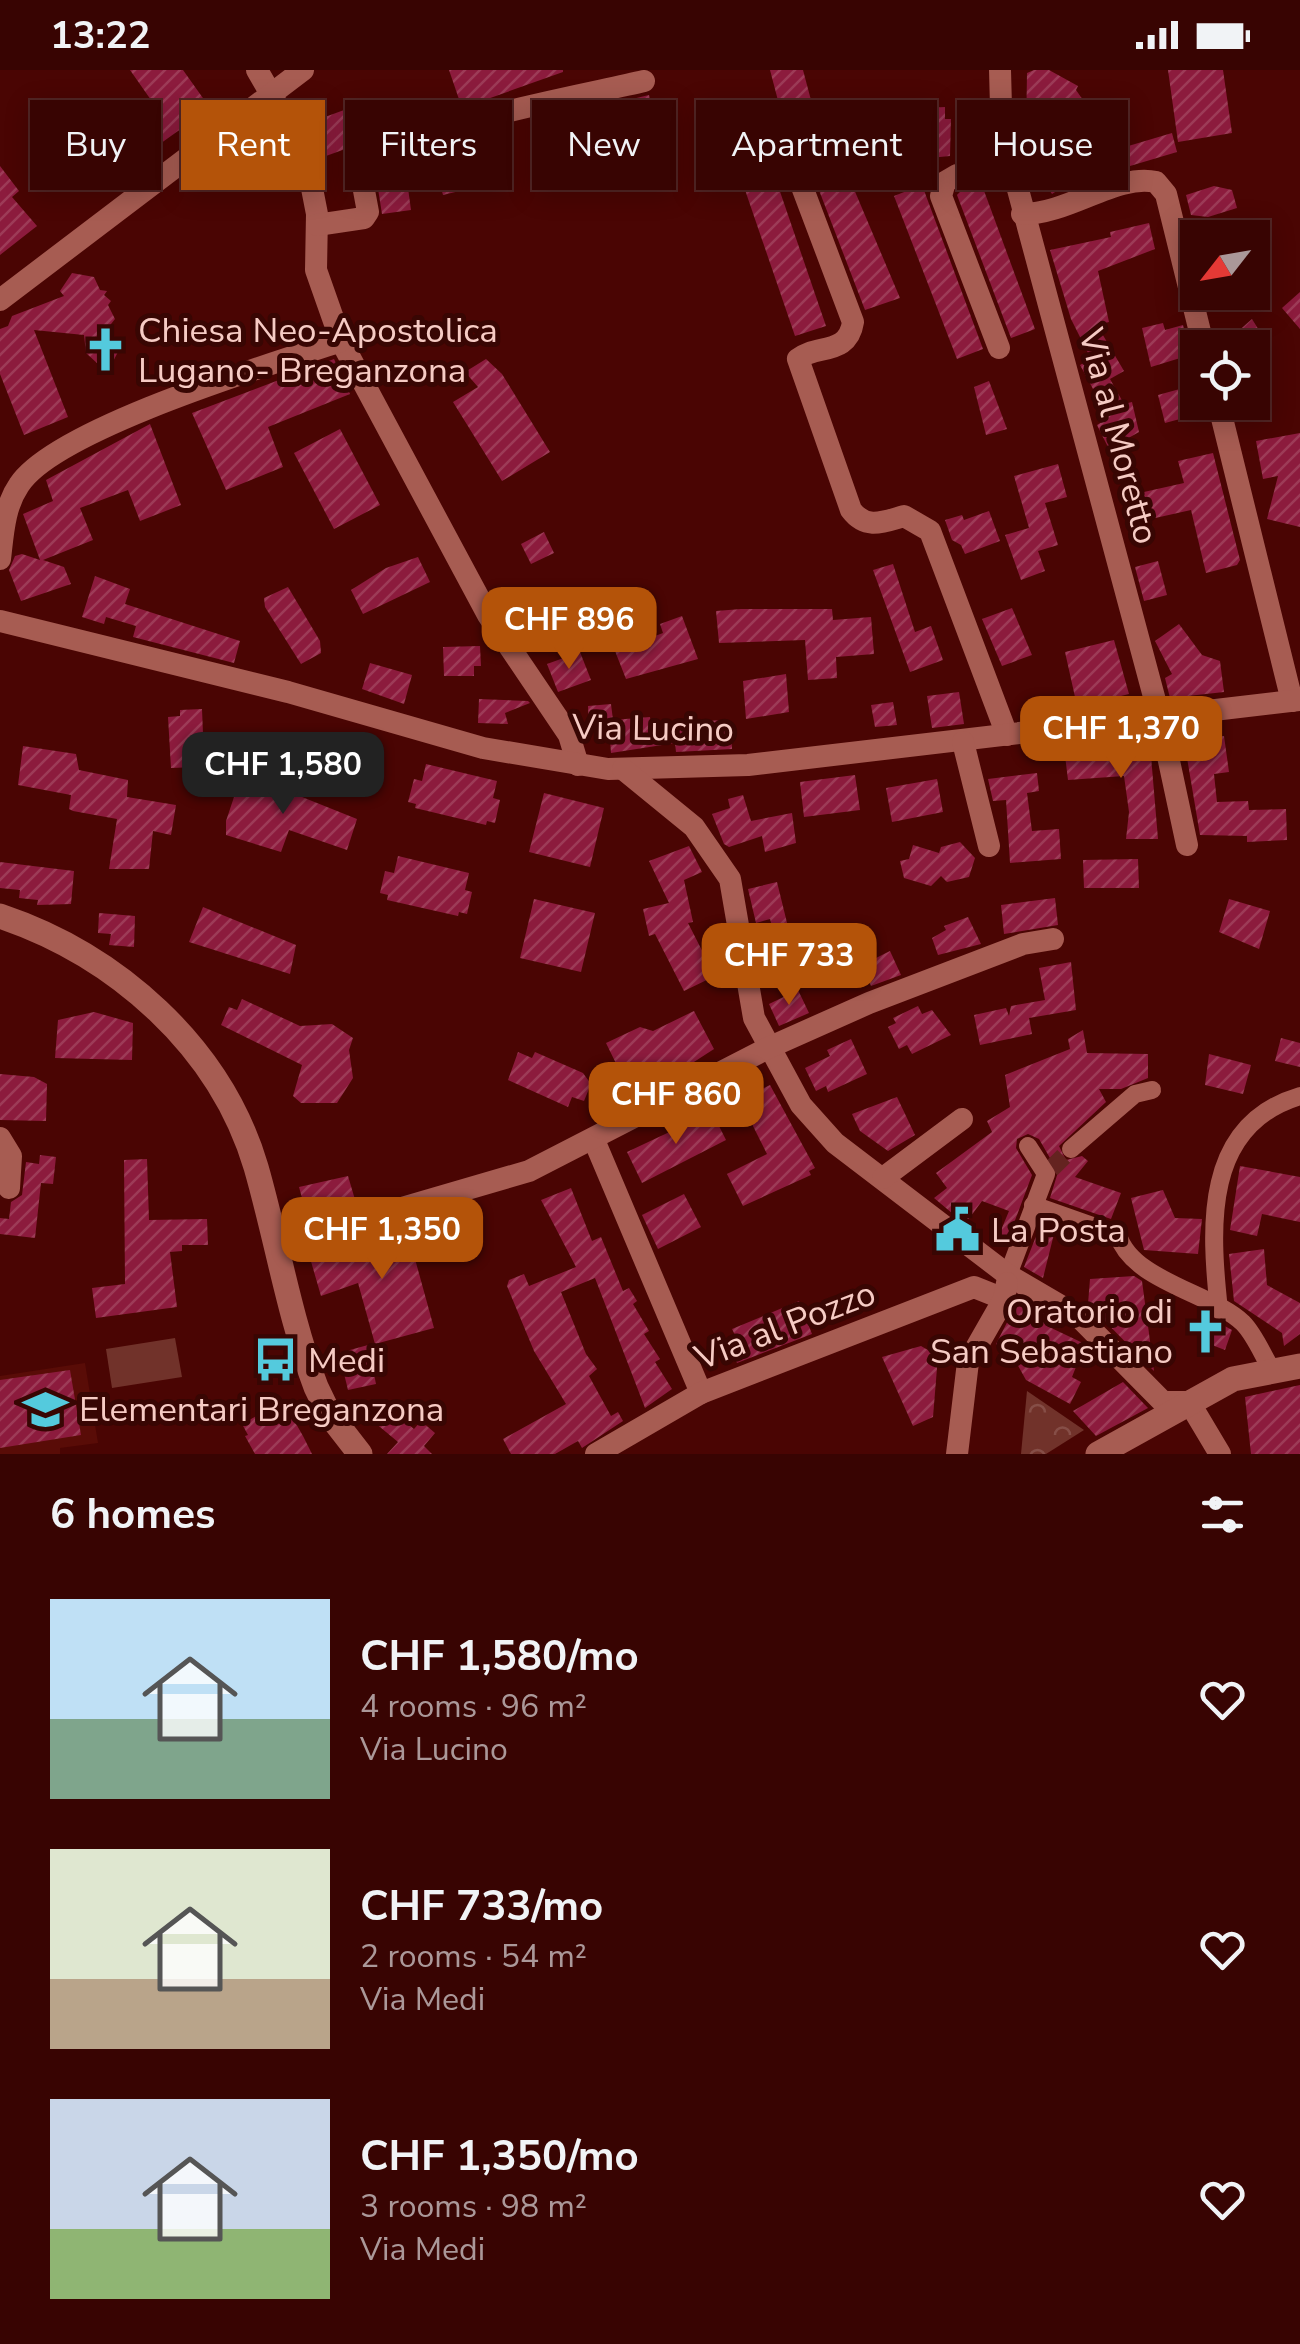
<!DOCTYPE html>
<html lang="en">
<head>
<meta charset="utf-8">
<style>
  body { margin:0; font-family:"Nunito Sans",sans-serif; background:#3f0e0c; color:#f1f3f6; height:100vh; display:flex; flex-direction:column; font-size:38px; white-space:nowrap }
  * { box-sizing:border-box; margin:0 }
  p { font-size:32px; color:#ab9899 }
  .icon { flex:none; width:55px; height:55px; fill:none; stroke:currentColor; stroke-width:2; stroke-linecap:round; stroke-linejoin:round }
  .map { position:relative; height:1384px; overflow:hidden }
  .drawer { display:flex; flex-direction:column; background:#380402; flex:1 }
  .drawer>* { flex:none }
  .hud { position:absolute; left:30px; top:30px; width:1240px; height:90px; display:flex; gap:20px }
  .needle { width:65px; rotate:239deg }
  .fabs { position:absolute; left:1180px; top:150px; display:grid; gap:20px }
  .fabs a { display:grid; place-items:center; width:90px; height:90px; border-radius:0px; background:#380402; box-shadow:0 5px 25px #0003,0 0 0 2px #522524; font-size:50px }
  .price { position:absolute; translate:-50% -85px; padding:0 22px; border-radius:20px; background:#b45309; color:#fff; font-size:32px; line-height:65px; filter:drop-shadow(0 2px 5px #0008) }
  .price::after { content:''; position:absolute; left:50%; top:60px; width:30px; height:22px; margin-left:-15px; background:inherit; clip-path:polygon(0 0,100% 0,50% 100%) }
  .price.selected { background:#222; color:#fff }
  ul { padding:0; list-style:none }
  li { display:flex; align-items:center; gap:30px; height:250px; padding:0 50px }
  li span { display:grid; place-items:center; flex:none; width:280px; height:200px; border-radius:0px; color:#555 }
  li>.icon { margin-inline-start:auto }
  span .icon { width:120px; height:120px; fill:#fffc; stroke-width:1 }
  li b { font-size:42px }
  h2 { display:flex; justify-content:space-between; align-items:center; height:120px; padding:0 50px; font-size:42px }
  .tag { padding:0 35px; border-radius:0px; background:#380402; box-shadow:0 5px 25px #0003,0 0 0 2px #522524; font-size:35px; line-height:90px }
  .tag.selected { background:#b45309; color:#fff }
  .status { display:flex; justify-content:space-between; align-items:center; height:70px; padding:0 50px; background:#380402; direction:ltr }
  .status svg { height:28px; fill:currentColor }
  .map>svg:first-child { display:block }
  .built { fill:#590c07 }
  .park { fill:url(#park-crowns) }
  .pitch { fill:#71322a }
  .building { fill:url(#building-hatch) }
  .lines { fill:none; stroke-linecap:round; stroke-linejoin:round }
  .pedestrian-tunnel { stroke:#642320; stroke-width:18; stroke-dasharray:18 9; stroke-linecap:butt }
  .pedestrian { stroke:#a75c52; stroke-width:18 }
  .minor { stroke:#a75c52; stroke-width:22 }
  .tertiary { stroke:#a75c52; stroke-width:25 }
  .labels { text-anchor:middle; stroke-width:10; stroke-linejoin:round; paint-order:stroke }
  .poi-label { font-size:35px; fill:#f6cbc4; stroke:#380603; text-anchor:start }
  .street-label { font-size:35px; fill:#f6cbc4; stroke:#380603 }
</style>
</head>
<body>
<div class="status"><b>13:22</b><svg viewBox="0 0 49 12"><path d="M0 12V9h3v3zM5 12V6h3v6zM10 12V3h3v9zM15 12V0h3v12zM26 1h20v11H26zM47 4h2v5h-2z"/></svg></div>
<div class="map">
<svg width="1300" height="1384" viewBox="0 0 1300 1384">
  <defs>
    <pattern id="park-crowns" width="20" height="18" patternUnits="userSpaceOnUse" patternTransform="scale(2.5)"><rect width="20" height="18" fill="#71322a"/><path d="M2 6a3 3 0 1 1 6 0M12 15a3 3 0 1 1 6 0" fill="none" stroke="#864e47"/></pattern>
    <pattern id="building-hatch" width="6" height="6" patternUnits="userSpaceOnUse" patternTransform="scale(2.5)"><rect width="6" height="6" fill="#8c1b3d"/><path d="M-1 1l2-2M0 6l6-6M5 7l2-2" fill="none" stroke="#9d3b57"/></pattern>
  </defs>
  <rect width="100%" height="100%" fill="#4a0503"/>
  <polygon class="built" points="85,1293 98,1373 60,1378 60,1384 0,1384 0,1306"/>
  <polygon class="park" points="1027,1321 1084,1360 1046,1384 1021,1384"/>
  <polygon class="pitch" points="175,1268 182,1307 112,1318 106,1279"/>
  <g class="building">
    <polygon points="130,0 183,0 210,38 118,104 94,71 151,30"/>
    <polygon points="449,0 563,0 563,2 462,38"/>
    <polygon points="770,0 803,0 812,34 781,42"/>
    <polygon points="1034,0 1049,0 1078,16 1076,20 1083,30 1091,99 1052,124 1040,106 1036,110 1026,67 1027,3"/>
    <polygon points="1168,0 1223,0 1232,63 1178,72"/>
    <polygon points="649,25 654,48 641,51 645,68 580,85 569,44"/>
    <polygon points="377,28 392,62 326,86 314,51"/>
    <polygon points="945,37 945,49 951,49 950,86 889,92 890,85 880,85 881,55 908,50 909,39"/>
    <polygon points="488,62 495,88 505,85 513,93 509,109 443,125 437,103 449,99 443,75"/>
    <polygon points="1172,63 1177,82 1130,96 1125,77"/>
    <polygon points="0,96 19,121 12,127 37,156 0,185"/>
    <polygon points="405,96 411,140 382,144 376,106"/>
    <polygon points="774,104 826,256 795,266 743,114"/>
    <polygon points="848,105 900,228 865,240 817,115"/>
    <polygon points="922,115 983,279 957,289 894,126"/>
    <polygon points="1214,116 1232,120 1237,138 1208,147 1191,145 1186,125"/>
    <polygon points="983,118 1035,259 1011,268 957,125 962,120"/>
    <polygon points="1149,153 1155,179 1098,201 1109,252 1097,255 1124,301 1110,309 1124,334 1132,332 1139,362 1109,379 1097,355 1107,349 1105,341 1080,295 1091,289 1071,249 1050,180 1111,167 1110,162"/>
    <polygon points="72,203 94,207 100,220 107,221 104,225 111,231 108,235 115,249 107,259 117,270 118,282 111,295 98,294 86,283 84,265 34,260 68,347 24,365 0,304 0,259 8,256 12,246 64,226 60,221"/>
    <polygon points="1300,222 1300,259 1282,238"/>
    <polygon points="1252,249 1270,278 1252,289 1252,278 1219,278"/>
    <polygon points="1163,253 1165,260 1183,255 1190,285 1151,297 1142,258"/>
    <polygon points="334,289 350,324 268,357 283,397 226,420 192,343"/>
    <polygon points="486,289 502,304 550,382 502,411 453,332 478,317 465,302"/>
    <polygon points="989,311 1007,359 986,365 974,317"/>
    <polygon points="1187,317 1195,345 1165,353 1158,325"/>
    <polygon points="150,354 181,435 140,451 128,420 80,438 93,470 43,490 64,497 71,514 21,531 9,500 15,486 22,484 40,490 23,444 53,431 46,410"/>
    <polygon points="340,359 380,435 334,459 294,383"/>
    <polygon points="1300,363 1300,457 1267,449 1278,406 1263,409 1256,371"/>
    <polygon points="1213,383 1240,490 1237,495 1206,503 1191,440 1133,453 1126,426 1184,413 1178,391"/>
    <polygon points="1058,394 1067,427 1045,433 1058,475 1038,481 1045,501 1021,510 1005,465 1029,458 1014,406"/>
    <polygon points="989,441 1000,471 965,484 961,475 952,470 945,450 962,445 964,450"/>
    <polygon points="544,462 554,483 531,494 521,474"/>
    <polygon points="418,487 430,512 363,544 351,520 386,498"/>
    <polygon points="1158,491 1167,525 1144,531 1135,497"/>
    <polygon points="893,494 915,562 931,556 943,590 910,602 873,500"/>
    <polygon points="95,506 130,519 125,534 240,571 234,593 133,567 136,556 106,547 104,554 82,547"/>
    <polygon points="288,517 320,571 321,583 301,594 265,537 264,528"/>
    <polygon points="1012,538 1032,585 1002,596 982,549"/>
    <polygon points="741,539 832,539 833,550 871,547 874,584 836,587 837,608 808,610 805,570 719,573 716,541"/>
    <polygon points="682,546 698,589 626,609 615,581 663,563 660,554"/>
    <polygon points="1179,554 1202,585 1220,591 1224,622 1170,628 1165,608 1172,604 1155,571"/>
    <polygon points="1114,570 1129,624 1121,626 1122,634 1100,636 1099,631 1077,636 1065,582"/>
    <polygon points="480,576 481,596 474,596 474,606 444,606 443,577"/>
    <polygon points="580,582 591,610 558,622 547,594"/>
    <polygon points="370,593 412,605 404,634 362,619"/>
    <polygon points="786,604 789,642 746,649 743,611"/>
    <polygon points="959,622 964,654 932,658 927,626"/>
    <polygon points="479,629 528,631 530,633 505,643 508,654 478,653"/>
    <polygon points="893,632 897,655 875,657 871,635"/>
    <polygon points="611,634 613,650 650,647 651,655 722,650 726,660 731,659 732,679 676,682 675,673 611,683 609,657 589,658 588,636"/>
    <polygon points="202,639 203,664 196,664 198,697 171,698 168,647 180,646 180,640"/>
    <polygon points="1224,666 1229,702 1214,704 1217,732 1248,731 1249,740 1286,739 1287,770 1247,772 1247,766 1200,765 1184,670"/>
    <polygon points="1091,673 1092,682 1150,674 1158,769 1126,769 1129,742 1124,706 1068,710 1064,677"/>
    <polygon points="23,676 76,684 79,700 128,710 127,727 176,735 171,765 153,761 149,799 109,799 117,749 73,741 69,739 71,725 18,715"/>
    <polygon points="426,694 497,711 493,728 500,730 495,753 487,751 486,755 415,738 416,734 408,732 414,709 422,711"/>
    <polygon points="242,703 357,749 347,780 289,760 281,782 226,765 226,751"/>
    <polygon points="1037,703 1039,721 1027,723 1032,761 1059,759 1061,789 1010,793 1006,730 993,731 988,709"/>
    <polygon points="855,705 860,740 804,747 800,712"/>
    <polygon points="937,709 943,742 892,752 886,718"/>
    <polygon points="544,723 604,738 590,797 529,782"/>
    <polygon points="743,725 751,751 792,743 796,773 765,782 762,766 729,777 724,774 712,744 730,738 728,729"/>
    <polygon points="960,772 975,788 969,807 947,812 941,806 931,816 904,808 900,791 909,789 913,775 939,783 941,777"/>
    <polygon points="689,776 702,802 684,810 693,852 688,853 715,906 684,921 655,864 649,866 643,839 669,833 649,791"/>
    <polygon points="398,786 469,803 465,820 472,822 467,844 459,842 458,846 387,830 388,825 380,823 385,801 394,803"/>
    <polygon points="1138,789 1139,818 1084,818 1083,790"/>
    <polygon points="0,792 74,801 71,834 37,835 38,830 19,828 20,820 0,818"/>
    <polygon points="777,812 790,865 822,859 831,891 785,903 770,849 756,853 748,819"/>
    <polygon points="1055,828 1058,855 1004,864 1001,835"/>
    <polygon points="534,829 595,843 581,902 520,888"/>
    <polygon points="1229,829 1270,841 1259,879 1219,862"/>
    <polygon points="203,837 296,875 290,904 189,872"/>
    <polygon points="99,843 135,846 134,877 109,875 111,864 98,863"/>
    <polygon points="968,847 981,874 938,885 932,868 946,860 944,856"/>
    <polygon points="890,881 901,905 871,916 862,895"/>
    <polygon points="1071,892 1076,940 1029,948 1032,964 980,975 974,945 1006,938 1009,946 1011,936 1045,930 1039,898"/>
    <polygon points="798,920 809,943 779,956 769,934"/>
    <polygon points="242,929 300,956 332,954 353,968 349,980 353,1008 337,1033 301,1033 293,1026 302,995 221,955 229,937 237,940"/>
    <polygon points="918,936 922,944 932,940 951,965 912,984 907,975 899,979 888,957 896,953 893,948"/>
    <polygon points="694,941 714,979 680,1001 673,998 629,1020 606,973 640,957 653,961"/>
    <polygon points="94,942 133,953 132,990 55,988 58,950"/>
    <polygon points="1083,960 1087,983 1148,984 1148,1008 1121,1019 1099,1019 1106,1032 1059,1076 1066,1090 1082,1086 1088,1091 1075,1107 1121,1123 1111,1149 1050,1128 1058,1102 1039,1069 1028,1064 1017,1069 1016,1078 1032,1105 1008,1169 999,1165 1009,1141 982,1131 965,1154 934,1128 947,1118 936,1103 992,1062 987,1051 1010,1037 1005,1005 1070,979 1068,969"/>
    <polygon points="1281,968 1300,973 1300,997 1275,991"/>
    <polygon points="851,969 867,1004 828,1022 826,1016 816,1021 805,998 830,986 827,980"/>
    <polygon points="518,982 532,988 535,982 583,1003 591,1014 584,1031 572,1027 568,1037 508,1010"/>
    <polygon points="1209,984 1251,995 1243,1024 1205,1015"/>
    <polygon points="0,1004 34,1007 47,1014 46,1051 0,1050"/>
    <polygon points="770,1015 815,1098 809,1101 811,1105 743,1136 727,1104 767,1084 740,1030"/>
    <polygon points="897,1027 915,1065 888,1081 860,1061 852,1044"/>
    <polygon points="712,1042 726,1070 642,1113 627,1082"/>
    <polygon points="40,1085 56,1087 53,1114 41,1113 35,1168 0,1164 0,1148 9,1149 11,1132 22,1125 26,1092 39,1094"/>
    <polygon points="147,1089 149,1150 207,1149 208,1175 182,1175 182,1181 170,1182 177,1237 96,1248 92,1218 125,1214 124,1090"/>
    <polygon points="1240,1096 1300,1107 1300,1152 1262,1144 1257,1166 1230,1160"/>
    <polygon points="348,1106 356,1133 308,1150 299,1117"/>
    <polygon points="571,1118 592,1171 601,1167 623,1221 629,1218 637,1231 633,1234 649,1261 644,1264 660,1289 655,1292 672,1319 645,1338 595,1208 561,1222 586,1284 597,1299 589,1306 611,1346 618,1342 623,1351 582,1378 578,1371 555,1384 511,1384 503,1369 566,1334 534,1281 507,1216 509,1210 524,1204 529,1216 576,1197 541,1130"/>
    <polygon points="1163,1120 1175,1148 1202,1149 1198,1184 1144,1180 1131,1128"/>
    <polygon points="684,1124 701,1157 658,1179 642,1145"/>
    <polygon points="1042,1151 1056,1156 1043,1208 1024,1197"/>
    <polygon points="434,1153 415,1189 434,1258 375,1274 358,1213 321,1226 310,1188"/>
    <polygon points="1264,1179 1267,1215 1300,1233 1300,1264 1284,1276 1282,1263 1234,1231 1229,1184"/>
    <polygon points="1134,1206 1142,1211 1154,1301 1088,1234 1090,1209"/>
    <polygon points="1019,1229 1050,1247 1045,1255 1085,1274 1072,1307 1081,1312 1070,1334 1026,1310 1016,1292 996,1274"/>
    <polygon points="799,1231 812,1264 737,1293 729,1275 738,1271 732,1259"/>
    <polygon points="1210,1248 1232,1260 1225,1280 1204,1272"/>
    <polygon points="368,1275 376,1314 348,1320 339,1283"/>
    <polygon points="921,1276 938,1286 933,1347 913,1356 882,1287"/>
    <polygon points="70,1300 81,1365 0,1378 0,1310"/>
    <polygon points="1123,1312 1148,1338 1096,1366 1073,1341"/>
    <polygon points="1300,1315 1300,1384 1251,1384 1245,1327"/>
    <polygon points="283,1331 303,1366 312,1384 255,1384 245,1366 248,1365 242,1354"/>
    <polygon points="387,1337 414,1359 421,1351 435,1363 424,1376 432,1384 387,1384 398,1372 374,1352"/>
  </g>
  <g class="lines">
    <polyline class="pedestrian-tunnel" points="1051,1099 1071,1079"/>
    <g class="pedestrian">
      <polyline points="1071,1079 1135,1024 1152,1020"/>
      <path d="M 1033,1135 L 1118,1165 C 1132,1211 1212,1223 1243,1253 C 1255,1265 1263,1286 1272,1300"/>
      <polyline points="1008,1205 1046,1104 1028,1076"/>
      <path d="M 1219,1240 C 1210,1157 1203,1055 1300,1026"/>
    </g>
    <g class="minor">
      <polyline points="257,0 290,57 309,103 317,144 316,200 341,271 488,545 569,665 578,695"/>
      <polyline points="1013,101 1160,649 1187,775"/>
      <path d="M 798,106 L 853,252 C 848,286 816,274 798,289 L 851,440 C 866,460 883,452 904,446 L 930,461 L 1007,665"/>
      <path d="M 1022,144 C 1069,144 1117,103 1156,112 L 1166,124 L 1204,278"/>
      <path d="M 317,155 L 364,148 L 368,142 L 360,99 C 400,57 581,26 644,11"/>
      <polyline points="0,230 303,0"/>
      <polyline points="999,278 941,126 945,112 957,105 1013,101 1001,37 1000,0"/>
      <polyline points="1218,332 1292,631"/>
      <path d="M 0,489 C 3,464 4,437 19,415 C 55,359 271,294 341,271"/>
      <polyline points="0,551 288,622 483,678 608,699 748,695 1300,630"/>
      <polyline points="963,672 989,776"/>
      <polyline points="623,699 694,757 730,809 754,948 801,1035 835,1073 1008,1205 1078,1246 1163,1332 1189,1332 1220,1384"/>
      <polyline points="0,1068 11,1086 9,1118"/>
      <polyline points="594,1070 701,1323"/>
      <polyline points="883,1108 962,1049"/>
      <polyline points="275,1175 529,1101 768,978 869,933 1023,874 1053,869"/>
      <polyline points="596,1384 701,1323 974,1217 1004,1229"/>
      <polyline points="957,1384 968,1292 1004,1229 1007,1213"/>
    </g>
    <g class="tertiary">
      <path d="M 0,846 C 116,885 220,976 256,1097 C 277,1170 289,1246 316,1317 L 329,1344 L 360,1384"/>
      <polyline points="1098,1384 1233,1309 1300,1296"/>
    </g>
  </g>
  <defs>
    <symbol id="church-bare" viewBox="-9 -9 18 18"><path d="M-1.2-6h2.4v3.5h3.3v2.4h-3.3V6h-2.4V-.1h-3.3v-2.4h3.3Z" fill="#54cadd" stroke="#380603" stroke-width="2.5" paint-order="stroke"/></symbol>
    <symbol id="civic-bare" viewBox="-9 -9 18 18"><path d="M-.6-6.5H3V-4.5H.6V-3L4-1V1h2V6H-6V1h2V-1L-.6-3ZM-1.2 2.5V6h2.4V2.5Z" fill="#54cadd" stroke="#380603" stroke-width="2.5" paint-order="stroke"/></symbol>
    <symbol id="bus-bare" viewBox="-9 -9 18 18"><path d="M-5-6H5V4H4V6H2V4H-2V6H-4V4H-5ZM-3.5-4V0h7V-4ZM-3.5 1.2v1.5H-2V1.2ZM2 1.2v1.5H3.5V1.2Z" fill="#54cadd" stroke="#380603" stroke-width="2.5" paint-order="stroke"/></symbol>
    <symbol id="school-bare" viewBox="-9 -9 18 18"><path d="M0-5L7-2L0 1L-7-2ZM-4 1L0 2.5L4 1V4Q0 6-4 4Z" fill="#54cadd" stroke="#380603" stroke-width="2.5" paint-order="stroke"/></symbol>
  </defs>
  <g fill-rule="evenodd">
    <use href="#church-bare" x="74" y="248" width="63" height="63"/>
    <use href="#civic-bare" x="926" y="1128" width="63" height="63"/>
    <use href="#church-bare" x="1174" y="1230" width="63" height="63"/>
    <use href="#bus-bare" x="244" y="1258" width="63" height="63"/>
    <use href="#school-bare" x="14" y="1308" width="63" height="63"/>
  </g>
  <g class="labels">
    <g class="poi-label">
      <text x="138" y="272">Chiesa Neo-Apostolica<tspan x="138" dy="40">Lugano- Breganzona</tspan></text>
      <text x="991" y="1172">La Posta</text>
      <text x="1173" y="1253" text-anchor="end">Oratorio di<tspan x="1173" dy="40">San Sebastiano</tspan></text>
      <text x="308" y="1302">Medi</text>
      <text x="79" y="1351">Elementari Breganzona</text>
    </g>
    <g class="street-label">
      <text transform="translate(1119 366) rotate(75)" y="12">Via al Moretto</text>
      <text transform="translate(653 658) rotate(1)" y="12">Via Lucino</text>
      <text transform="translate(785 1255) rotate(-21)" y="12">Via al Pozzo</text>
    </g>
  </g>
</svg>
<div class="fabs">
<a><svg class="needle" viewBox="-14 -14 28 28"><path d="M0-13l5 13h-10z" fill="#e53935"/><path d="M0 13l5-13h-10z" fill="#ab9899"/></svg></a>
<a><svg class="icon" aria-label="locate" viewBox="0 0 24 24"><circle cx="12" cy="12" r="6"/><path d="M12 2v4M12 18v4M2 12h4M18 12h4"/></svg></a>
</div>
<b class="price" style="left:569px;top:602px">CHF 896</b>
<b class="price" style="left:1121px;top:711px">CHF 1,370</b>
<b class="price selected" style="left:283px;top:747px">CHF 1,580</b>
<b class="price" style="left:789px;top:938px">CHF 733</b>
<b class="price" style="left:676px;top:1077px">CHF 860</b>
<b class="price" style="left:382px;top:1212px">CHF 1,350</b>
<div class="hud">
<a class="tag">Buy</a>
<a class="tag selected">Rent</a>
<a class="tag">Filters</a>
<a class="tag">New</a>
<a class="tag">Apartment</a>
<a class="tag">House</a>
</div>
</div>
<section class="drawer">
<h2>6 homes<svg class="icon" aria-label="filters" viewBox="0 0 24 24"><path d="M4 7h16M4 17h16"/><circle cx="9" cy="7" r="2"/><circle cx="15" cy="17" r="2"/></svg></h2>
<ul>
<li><span style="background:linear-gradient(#bfe0f5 60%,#7fa58c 0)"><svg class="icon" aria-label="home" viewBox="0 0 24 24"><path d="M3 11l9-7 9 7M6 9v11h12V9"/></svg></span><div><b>CHF 1,580/mo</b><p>4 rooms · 96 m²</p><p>Via Lucino</p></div><svg class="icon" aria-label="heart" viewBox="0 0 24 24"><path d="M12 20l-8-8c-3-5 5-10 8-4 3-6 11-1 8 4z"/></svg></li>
<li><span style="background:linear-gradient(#dfe7d0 65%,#b9a48a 0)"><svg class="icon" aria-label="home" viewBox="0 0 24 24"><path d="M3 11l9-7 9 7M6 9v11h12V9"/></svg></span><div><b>CHF 733/mo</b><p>2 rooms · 54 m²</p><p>Via Medi</p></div><svg class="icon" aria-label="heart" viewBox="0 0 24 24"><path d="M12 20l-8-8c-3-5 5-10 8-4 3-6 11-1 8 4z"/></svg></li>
<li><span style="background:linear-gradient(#c9d6e8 65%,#8fb573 0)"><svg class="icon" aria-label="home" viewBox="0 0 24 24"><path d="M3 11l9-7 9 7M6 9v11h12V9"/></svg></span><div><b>CHF 1,350/mo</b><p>3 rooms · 98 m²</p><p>Via Medi</p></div><svg class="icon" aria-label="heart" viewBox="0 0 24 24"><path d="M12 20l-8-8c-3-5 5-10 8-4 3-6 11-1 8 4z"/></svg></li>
</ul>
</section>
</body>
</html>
